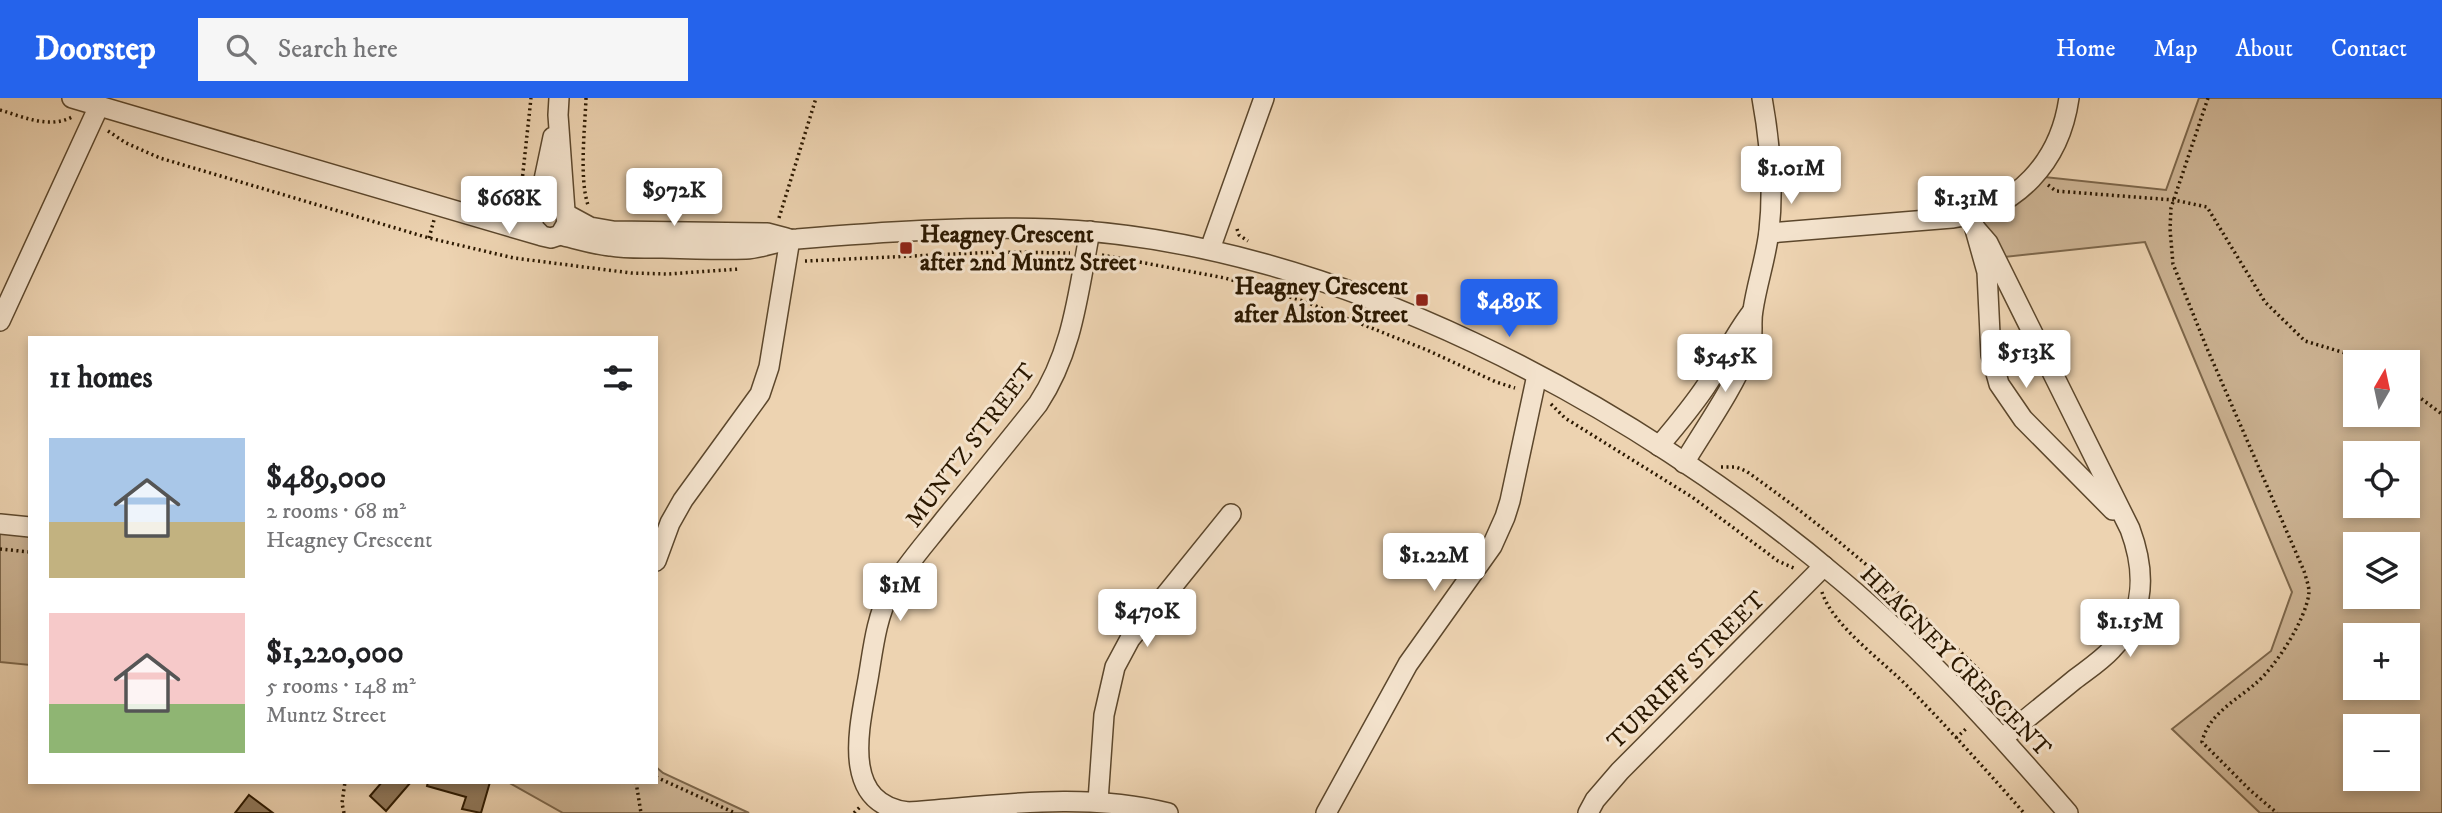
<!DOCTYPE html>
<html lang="en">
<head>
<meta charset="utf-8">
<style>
  body { margin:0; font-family:"IM FELL DW Pica",serif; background:#f6f6f6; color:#202124; height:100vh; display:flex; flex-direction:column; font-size:26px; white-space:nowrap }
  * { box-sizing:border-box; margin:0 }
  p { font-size:23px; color:#757577 }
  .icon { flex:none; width:38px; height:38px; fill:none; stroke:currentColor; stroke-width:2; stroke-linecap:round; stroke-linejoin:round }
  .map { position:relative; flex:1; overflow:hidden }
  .drawer { position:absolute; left:28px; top:238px; width:630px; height:448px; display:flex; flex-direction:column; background:#fff; border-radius:0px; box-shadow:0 4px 10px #0003 }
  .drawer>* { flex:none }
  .needle { width:46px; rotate:9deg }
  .tools { position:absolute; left:2343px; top:252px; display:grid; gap:14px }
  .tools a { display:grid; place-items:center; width:77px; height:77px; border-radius:0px; background:#fff; box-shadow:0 4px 10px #0003; font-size:35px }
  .price { position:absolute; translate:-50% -60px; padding:0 16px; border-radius:7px; background:#fff; color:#222; font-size:23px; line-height:46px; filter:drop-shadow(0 2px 4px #0008) }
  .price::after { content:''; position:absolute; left:50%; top:42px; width:21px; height:16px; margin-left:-10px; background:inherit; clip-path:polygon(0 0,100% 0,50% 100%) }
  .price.active { background:#2563eb; color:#fff }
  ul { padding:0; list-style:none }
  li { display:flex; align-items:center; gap:21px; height:175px; padding:0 21px }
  li span { display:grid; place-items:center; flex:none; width:196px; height:140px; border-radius:0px; color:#555 }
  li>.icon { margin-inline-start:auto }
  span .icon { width:84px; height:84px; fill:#fffc; stroke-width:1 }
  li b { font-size:30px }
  h2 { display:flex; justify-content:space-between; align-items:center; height:84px; padding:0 21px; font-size:30px }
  header { display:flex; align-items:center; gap:42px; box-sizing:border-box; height:98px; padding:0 35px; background:#2563eb; color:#fff }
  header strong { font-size:33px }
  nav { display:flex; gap:38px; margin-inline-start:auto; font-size:24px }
  .search { width:490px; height:63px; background:#f6f6f6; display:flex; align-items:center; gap:18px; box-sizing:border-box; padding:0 24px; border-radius:0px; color:#757577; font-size:26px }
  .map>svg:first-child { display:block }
  .green { fill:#ccb393; stroke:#7c664a; stroke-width:2; fill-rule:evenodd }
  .building { fill:#90795c; stroke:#2b1800; stroke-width:2 }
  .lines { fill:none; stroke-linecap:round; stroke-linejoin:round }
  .minor-casing { stroke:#5c472c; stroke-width:22 }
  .path { stroke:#2b1800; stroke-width:3.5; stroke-dasharray:2 3.5; stroke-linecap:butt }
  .minor { stroke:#f3e2cc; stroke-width:19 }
  .poi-dot { fill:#8f2418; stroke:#f3e2cc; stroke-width:2.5 }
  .labels { text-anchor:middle; stroke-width:6; stroke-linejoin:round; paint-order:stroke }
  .poi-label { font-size:24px; font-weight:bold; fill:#2b1800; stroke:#f3e2cc; text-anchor:start }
  .street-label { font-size:24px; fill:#2b1800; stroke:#f3e2cc }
</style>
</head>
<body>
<header>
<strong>Doorstep</strong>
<div class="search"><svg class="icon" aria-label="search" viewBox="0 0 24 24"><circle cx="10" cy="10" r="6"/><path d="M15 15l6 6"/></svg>Search here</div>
<nav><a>Home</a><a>Map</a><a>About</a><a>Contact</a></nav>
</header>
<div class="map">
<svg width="2442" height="715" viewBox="0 0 2442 715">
  <rect width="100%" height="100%" fill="#edd3b1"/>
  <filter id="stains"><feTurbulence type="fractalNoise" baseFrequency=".00286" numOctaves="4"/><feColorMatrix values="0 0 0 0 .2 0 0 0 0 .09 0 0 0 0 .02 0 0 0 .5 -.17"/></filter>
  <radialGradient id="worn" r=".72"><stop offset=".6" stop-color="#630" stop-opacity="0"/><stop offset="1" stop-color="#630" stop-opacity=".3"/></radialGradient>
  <g class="green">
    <path d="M 2199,0 L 2442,0 L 2442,715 L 2260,715 L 2172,631 L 2271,553 L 2292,494 L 2145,144 L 1995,160 L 1971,117 L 2035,78 L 2166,92 ZM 2356,264 L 2408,264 L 2408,317 L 2356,317 ZM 2356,355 L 2408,355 L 2408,408 L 2356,408 ZM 2356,446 L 2408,446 L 2408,499 L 2356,499 ZM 2356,537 L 2408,537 L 2408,590 L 2356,590 ZM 2356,628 L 2408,628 L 2408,681 L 2356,681 Z"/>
    <polygon points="0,435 30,438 30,567 0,564"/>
    <polygon points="656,669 663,675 749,715 563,715 508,684 656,684"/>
  </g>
  <g class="building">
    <polygon points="382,684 411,684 386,713 370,698"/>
    <polygon points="428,684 490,684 481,715 462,711 466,699 427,688"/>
    <polygon points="249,697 273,715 235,715"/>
  </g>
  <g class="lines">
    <defs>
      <g id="minor">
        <polyline points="72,0 99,8 542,138 551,140 560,137 567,125 565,113 555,106 543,106 533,116 533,129 542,138"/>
        <polyline points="559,0 558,17 565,113"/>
        <polyline points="538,110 553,39"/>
        <polyline points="566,116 590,129 613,133 767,135 786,140"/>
        <polyline points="1971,117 1987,174 1991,257 1999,286 2023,321 2113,412"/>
        <path d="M 1975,130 L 1988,145 L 2130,431 C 2146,474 2146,516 2112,551 C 2101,563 2087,572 2074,582 C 2051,601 2027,620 2003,640"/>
        <path d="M 1090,133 C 1078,195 1073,253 1038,306 C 1007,345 976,383 944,422 C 926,445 905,468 890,494 C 876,520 873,552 868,581 C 860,627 839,705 908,714 C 994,708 1083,693 1168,715"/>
        <path d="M 1769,135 L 1952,120 C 2017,111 2060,64 2069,0"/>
        <path d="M 560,137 C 577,141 593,146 610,148 C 627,151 644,150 661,150 C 690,151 718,152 746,151 C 764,150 780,142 797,141 C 881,134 968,128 1052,131 C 1331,142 1633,305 1842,483 C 1925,553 1997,633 2068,715"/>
        <polyline points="1210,151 1264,0"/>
        <polyline points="0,223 99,8"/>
        <path d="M 1659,348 C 1676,328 1692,309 1706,288 C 1722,264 1734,237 1752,214"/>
        <path d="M 1684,365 C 1705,330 1733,291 1748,253 C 1755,236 1750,227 1753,212 C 1757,185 1766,160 1769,133 C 1774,88 1770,44 1762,0"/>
        <polyline points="0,426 30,429"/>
        <polyline points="656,463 670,425 683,402 760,296 769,269 790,141"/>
        <polyline points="1098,703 1104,617 1115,569 1130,541 1231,416"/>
        <polyline points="1326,715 1408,566 1492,448 1505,419 1510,403 1537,277"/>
        <polyline points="1588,715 1595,702 1620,673 1824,468"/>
      </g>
    </defs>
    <use href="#minor" class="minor-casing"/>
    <g class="path">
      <path d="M 586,0 C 585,30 579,80 588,107"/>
      <path d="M 2208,0 L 2171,110 L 2170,131 L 2173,166 L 2206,248 L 2304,473 C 2306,480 2309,488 2309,494 C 2307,520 2275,570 2255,586 C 2235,603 2208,617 2202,644 L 2251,693 L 2277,715"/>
      <path d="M 0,12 C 24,19 49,31 72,19"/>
      <polyline points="108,33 126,45 160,60 429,140 514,160 631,175 668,176 739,171"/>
      <polyline points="2048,87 2056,93 2174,102 2207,109 2265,204 2305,243 2345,255 2362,264"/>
      <polyline points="507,108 520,102 531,0"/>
      <polyline points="779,120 816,0"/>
      <polyline points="1237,131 1239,137 1248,143"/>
      <polyline points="429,140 434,122"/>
      <polyline points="1102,157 1225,180 1303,203 1427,252 1496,284 1515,290"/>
      <polyline points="805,163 999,154 1070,155"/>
      <polyline points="2408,291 2442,316"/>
      <polyline points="1551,306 1565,320 1692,399 1778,463 1796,471"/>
      <path d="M 1721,369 L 1736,369 L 1746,373 C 1817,423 1884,479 1947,541 C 1968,562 1997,585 2006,614"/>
      <polyline points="0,451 30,454"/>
      <path d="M 1822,494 C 1833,529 1885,564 1911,592 C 1950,632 1987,673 2024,715"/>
      <polyline points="1956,640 1968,629"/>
      <polyline points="656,679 735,715"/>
      <polyline points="636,684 641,715"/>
      <polyline points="344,715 342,705 345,684"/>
      <polyline points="854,715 860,709"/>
    </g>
    <use href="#minor" class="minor"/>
  </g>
  <g class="poi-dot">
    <rect x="899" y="143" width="14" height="14" rx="3.5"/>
    <rect x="1415" y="195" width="14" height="14" rx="3.5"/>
  </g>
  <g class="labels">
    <g class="poi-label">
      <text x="920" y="144">Heagney Crescent<tspan x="920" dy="28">after 2nd Muntz Street</tspan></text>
      <text x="1408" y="196" text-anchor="end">Heagney Crescent<tspan x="1408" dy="28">after Alston Street</tspan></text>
    </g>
    <g class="street-label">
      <text transform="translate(970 347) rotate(-53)" y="8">MUNTZ STREET</text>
      <text transform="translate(1956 563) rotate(45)" y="8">HEAGNEY CRESCENT</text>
      <text transform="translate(1686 572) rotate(-45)" y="8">TURRIFF STREET</text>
    </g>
  </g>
  <rect width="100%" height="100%" filter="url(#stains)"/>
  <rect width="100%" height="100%" fill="url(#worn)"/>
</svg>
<div class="tools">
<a><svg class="needle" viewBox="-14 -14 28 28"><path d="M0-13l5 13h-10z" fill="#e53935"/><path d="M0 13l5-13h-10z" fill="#757577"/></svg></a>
<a><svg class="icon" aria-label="locate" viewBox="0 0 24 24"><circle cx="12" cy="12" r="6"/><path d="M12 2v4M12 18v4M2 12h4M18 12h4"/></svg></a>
<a><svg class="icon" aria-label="layers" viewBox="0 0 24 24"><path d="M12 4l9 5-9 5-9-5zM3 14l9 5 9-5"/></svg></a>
<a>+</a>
<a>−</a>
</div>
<b class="price" style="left:1791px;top:108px">$1.01M</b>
<b class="price" style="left:674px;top:130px">$972K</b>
<b class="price" style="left:509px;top:138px">$668K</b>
<b class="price" style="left:1966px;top:138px">$1.31M</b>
<b class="price active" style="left:1509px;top:241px">$489K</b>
<b class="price" style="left:2026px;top:292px">$513K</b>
<b class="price" style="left:1725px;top:296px">$545K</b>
<b class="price" style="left:1434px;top:495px">$1.22M</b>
<b class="price" style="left:900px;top:525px">$1M</b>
<b class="price" style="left:1147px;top:551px">$470K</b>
<b class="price" style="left:2130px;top:561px">$1.15M</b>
<section class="drawer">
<h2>11 homes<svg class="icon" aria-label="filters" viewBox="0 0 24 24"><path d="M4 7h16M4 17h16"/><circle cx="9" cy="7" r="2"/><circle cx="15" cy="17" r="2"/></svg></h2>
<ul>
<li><span style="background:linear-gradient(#a9c7e8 60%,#c2b280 0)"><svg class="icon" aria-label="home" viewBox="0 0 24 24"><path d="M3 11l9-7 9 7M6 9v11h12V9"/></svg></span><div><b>$489,000</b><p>2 rooms · 68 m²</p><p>Heagney Crescent</p></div></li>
<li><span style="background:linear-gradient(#f6c9c9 65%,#8fb573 0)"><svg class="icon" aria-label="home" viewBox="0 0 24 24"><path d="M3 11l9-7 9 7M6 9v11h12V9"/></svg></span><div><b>$1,220,000</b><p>5 rooms · 148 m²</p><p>Muntz Street</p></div></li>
</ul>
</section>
</div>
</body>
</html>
